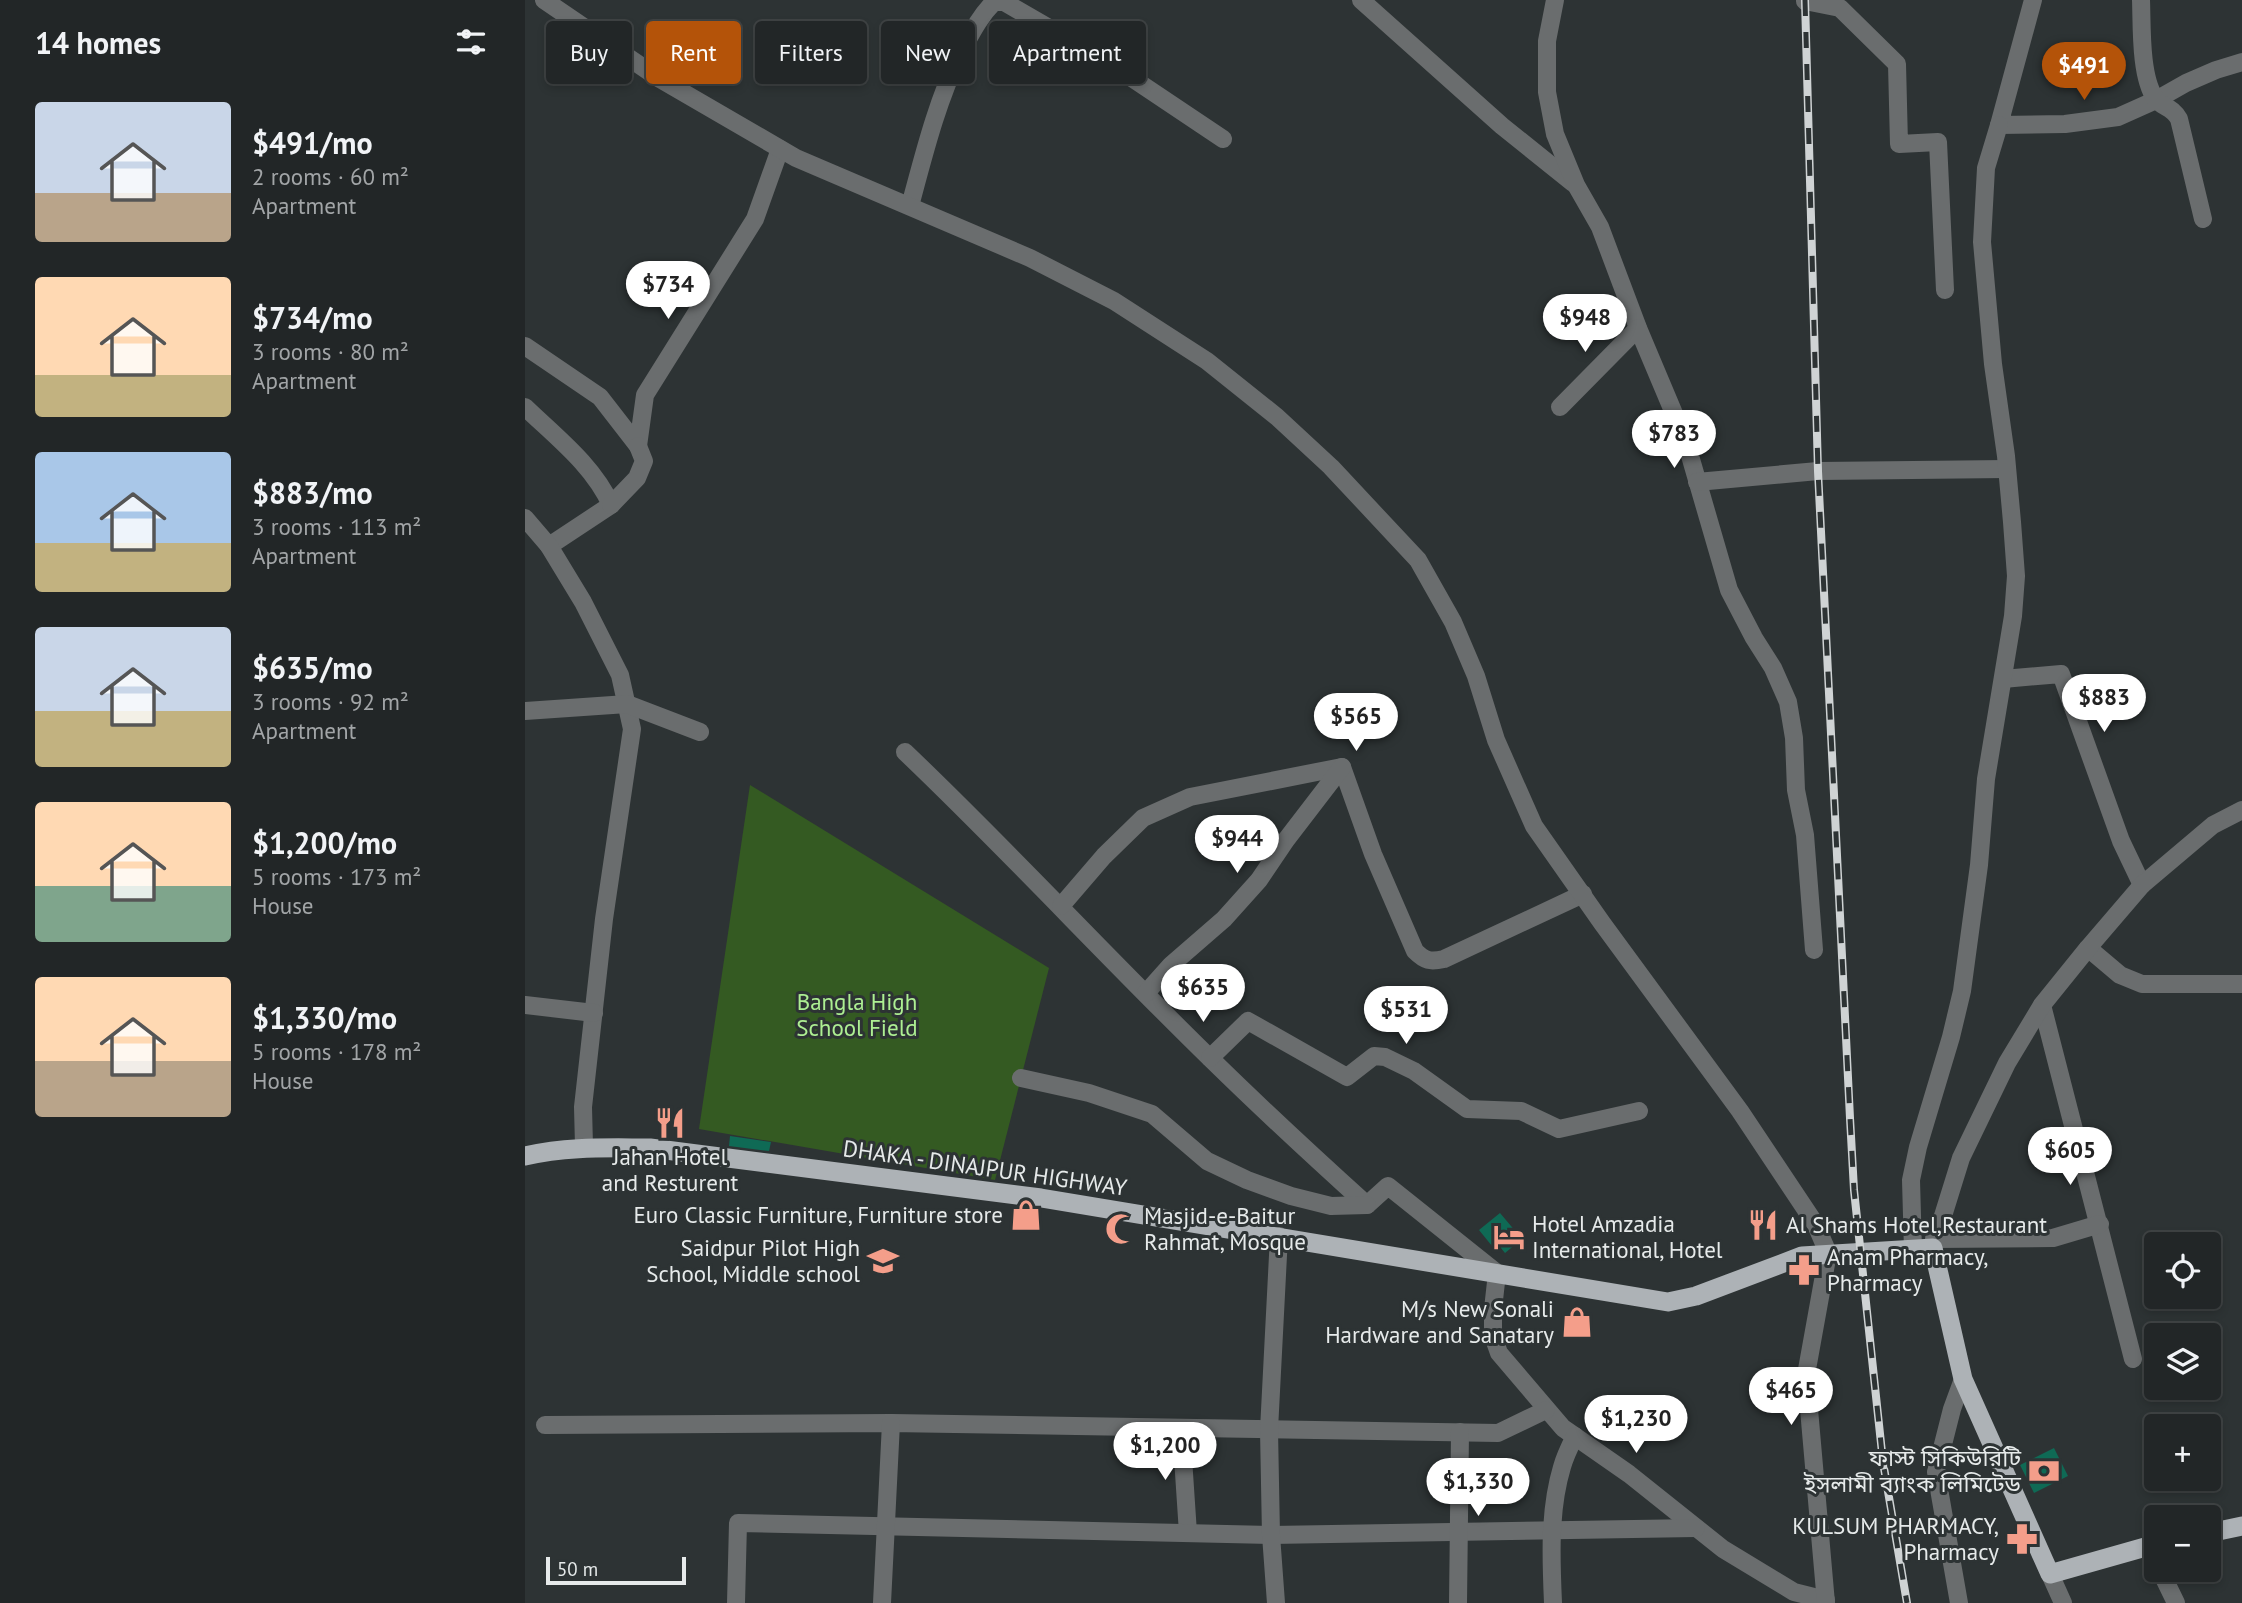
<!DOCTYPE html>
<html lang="en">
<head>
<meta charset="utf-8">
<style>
  body { margin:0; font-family:"PT Sans","Noto Sans Bengali",sans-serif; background:#2e3233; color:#f1f3f6; height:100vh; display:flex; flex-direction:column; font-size:26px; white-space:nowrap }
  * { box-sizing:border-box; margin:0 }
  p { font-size:23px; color:#a2a5a7 }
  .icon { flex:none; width:38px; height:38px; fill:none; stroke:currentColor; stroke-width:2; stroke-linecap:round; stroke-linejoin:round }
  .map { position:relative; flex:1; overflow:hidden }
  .details { display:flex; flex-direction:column; background:#222627; width:525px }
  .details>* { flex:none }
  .top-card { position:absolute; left:21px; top:21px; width:665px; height:63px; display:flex; gap:14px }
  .tools { position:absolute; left:1619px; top:1232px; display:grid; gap:14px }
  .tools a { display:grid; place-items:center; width:77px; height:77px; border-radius:7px; background:#222627; box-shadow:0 4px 10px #0003,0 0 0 2px #3f4344; font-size:35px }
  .scale { position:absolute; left:21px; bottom:18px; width:140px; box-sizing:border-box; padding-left:7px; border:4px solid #e6eaea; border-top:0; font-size:19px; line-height:24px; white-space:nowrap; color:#e6eaea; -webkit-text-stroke:5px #2d3334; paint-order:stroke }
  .price { position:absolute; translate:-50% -60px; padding:0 16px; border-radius:24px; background:#fff; color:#222; font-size:23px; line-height:46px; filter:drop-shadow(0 2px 4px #0008) }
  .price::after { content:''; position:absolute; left:50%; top:42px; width:21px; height:16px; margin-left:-10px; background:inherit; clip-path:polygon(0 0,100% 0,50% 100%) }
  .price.selected { background:#b45309; color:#fff }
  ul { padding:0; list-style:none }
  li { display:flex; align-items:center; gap:21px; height:175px; padding:0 35px }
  li span { display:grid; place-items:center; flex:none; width:196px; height:140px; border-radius:7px; color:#555 }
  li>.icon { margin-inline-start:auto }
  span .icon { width:84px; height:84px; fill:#fffc; stroke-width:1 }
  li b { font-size:30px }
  h2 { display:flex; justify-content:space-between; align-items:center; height:84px; padding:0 35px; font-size:30px }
  .pill { padding:0 24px; border-radius:7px; background:#222627; box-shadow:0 4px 10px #0003,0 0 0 2px #3f4344; font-size:24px; line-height:63px }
  .pill.selected { background:#b45309; color:#fff }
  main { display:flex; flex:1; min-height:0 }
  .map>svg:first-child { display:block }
  .green { fill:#345a22 }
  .building { fill:#0f6a55 }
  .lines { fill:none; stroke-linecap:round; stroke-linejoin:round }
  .minor { stroke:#6a6d6e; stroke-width:18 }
  .tertiary { stroke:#6a6d6e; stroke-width:18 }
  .trunk { stroke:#adb2b6; stroke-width:19 }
  .rail-casing { stroke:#cfd3d4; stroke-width:8 }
  .rail { stroke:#2d3334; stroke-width:5; stroke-dasharray:16; stroke-linecap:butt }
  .labels { text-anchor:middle; stroke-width:6; stroke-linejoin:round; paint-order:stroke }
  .park-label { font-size:23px; fill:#adef92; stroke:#2d3334 }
  .poi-label { font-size:23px; fill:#e6eaea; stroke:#2d3334; text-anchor:end }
  .street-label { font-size:23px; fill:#e6eaea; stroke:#2d3334 }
</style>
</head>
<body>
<main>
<section class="details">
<h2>14 homes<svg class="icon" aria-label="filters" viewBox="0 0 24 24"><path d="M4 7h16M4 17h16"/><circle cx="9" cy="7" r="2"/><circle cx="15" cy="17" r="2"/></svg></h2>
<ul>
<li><span style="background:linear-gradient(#c9d6e8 65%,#b9a48a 0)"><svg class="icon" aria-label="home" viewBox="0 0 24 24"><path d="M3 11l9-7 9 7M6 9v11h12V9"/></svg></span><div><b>$491/mo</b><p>2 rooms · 60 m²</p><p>Apartment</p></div></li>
<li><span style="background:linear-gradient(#ffd9b3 70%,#c2b280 0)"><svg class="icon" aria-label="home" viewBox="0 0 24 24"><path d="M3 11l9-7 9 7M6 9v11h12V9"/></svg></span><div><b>$734/mo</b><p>3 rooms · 80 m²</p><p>Apartment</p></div></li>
<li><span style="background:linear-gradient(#a9c7e8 65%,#c2b280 0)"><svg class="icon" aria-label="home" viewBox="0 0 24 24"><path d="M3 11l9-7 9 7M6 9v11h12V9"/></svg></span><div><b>$883/mo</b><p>3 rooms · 113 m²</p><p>Apartment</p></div></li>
<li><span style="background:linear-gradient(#c9d6e8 60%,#c2b280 0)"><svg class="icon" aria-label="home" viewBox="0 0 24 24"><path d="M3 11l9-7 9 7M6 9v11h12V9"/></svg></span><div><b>$635/mo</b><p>3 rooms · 92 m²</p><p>Apartment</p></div></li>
<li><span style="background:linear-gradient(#ffd9b3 60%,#7fa58c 0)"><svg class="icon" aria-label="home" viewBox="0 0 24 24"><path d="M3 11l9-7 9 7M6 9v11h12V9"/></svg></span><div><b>$1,200/mo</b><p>5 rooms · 173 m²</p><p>House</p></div></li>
<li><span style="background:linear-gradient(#ffd9b3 60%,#b9a48a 0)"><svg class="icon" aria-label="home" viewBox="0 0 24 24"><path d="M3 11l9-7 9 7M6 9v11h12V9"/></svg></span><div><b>$1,330/mo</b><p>5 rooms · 178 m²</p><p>House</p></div></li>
</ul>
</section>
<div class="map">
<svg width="1717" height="1603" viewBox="0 0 1717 1603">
  <rect width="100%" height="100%" fill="#2d3334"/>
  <polygon class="green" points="225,785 524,968 470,1180 174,1129"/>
  <g class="building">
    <polygon points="205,1136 246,1142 244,1151 204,1146"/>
    <polygon points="975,1213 997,1239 980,1253 971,1242 967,1246 954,1230"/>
    <polygon points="1529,1448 1543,1476 1509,1493 1495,1465"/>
  </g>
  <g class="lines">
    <g class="minor">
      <polyline points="836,0 977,126 1048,183"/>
      <polyline points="1030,0 1022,41 1022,92 1030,134 1051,185 1075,227 1113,328 1161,442 1204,590 1229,638 1248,668 1263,702 1269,738 1271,790 1280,835 1289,950"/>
      <polyline points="1508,0 1474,125 1540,124 1593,117 1631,100 1661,83 1691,70 1717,62"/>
      <path d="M 1616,0 C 1617,26 1615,76 1630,98 C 1638,109 1646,105 1654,119 L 1678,219"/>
      <polyline points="1280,1 1315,8 1372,64 1374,144 1413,142 1420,290"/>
      <path d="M 385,206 C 399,154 412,101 436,52 C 446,34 454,17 469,2 L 479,2 L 583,62 L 698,139"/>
      <polyline points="0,346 75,397 113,446 120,395 230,219 255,149"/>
      <path d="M 0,407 C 31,437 68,465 86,505 L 24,546"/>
      <polyline points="1035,407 1113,328"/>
      <polyline points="1172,482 1293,471 1482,469"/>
      <polyline points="86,505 112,478 119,461 113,446"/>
      <polyline points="0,518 24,546 58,602 95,675 107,729 79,919 58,1107 59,1146 63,1147"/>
      <polyline points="1478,679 1536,674 1596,841 1617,885"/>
      <polyline points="0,711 102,704 175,732"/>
      <path d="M 380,752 C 485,852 583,959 687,1060 C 738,1110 790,1158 842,1205 L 863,1186 L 972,1273 L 968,1309 L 968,1336 L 974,1353 L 1038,1428 L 1104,1474 L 1198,1549 L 1269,1592 L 1301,1600"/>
      <path d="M 536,906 L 579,856 L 618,818 L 665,797 L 817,767 L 848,854 L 890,951 C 900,961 905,962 919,959 L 1058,894"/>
      <polyline points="1563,948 1595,975 1617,984 1717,984"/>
      <polyline points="621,993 646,965 699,919 734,880 761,840 817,767"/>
      <polyline points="0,1005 69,1013"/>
      <polyline points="1517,1005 1608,1359"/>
      <polyline points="685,1058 723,1021 822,1077 849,1056 860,1057 889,1071 942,1109 996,1111 1034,1129 1114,1111"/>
      <polyline points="496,1078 564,1093 627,1114 682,1161 722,1180 766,1196 806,1206 842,1205"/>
      <polyline points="1409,1239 1528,1238 1575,1224"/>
      <polyline points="1388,1251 1386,1180 1393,1147 1426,1037 1437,991 1454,865 1461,779 1488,616 1491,576 1487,522 1481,456 1468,364 1457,242 1461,168 1474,125"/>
      <polyline points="20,1425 366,1423 973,1433 1021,1410"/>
      <polyline points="656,1428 663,1533"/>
      <polyline points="1635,1570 1651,1603"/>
      <polyline points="1525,1574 1538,1603"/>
      <polyline points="211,1603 213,1523 746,1535 1171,1528"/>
      <polyline points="357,1603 366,1423"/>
      <polyline points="751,1603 746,1535 744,1430 754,1236"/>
      <polyline points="933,1603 935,1432"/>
      <path d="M 1028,1603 C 1026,1558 1024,1510 1037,1467 C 1040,1456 1045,1446 1050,1436"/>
      <polyline points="1301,1603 1281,1375 1303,1253"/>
      <polyline points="1434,1603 1411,1472 1427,1409 1438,1379"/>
    </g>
    <g class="tertiary">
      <polyline points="19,0 135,79 271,158 505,258 589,301 682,361 752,417 806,467 893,560 928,622 951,676 971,740 1009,826 1077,923 1215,1111 1291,1225 1303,1253"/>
      <polyline points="1408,1248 1436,1158 1482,1063 1517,1005 1563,948 1617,885 1688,825 1717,810"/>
    </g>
    <g class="trunk">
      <path d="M 0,1156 C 42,1146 83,1148 125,1148 L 516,1198 L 1143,1302 L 1171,1296 L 1277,1256 L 1408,1248 L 1438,1379 L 1525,1574 L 1631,1544"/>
      <polyline points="1684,1533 1717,1526"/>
    </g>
    <defs>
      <polyline id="rail" points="1280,0 1293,471 1325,1118 1329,1190 1358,1462 1382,1603"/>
    </defs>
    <use href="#rail" class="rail-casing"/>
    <use href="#rail" class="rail"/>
  </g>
  <defs>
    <symbol id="restaurant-bare" viewBox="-9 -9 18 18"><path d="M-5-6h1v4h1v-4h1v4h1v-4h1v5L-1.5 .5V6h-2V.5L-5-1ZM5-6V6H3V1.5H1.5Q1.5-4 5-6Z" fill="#f49e8a" stroke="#2d3334" stroke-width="2.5" paint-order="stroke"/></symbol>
    <symbol id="shop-bare" viewBox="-9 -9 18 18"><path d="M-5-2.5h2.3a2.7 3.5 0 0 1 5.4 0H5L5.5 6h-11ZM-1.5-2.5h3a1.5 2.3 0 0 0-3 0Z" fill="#f49e8a" stroke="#2d3334" stroke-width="2.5" paint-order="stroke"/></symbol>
    <symbol id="mosque-bare" viewBox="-9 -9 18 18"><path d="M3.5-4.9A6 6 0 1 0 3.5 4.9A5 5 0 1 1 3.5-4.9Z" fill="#f49e8a" stroke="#2d3334" stroke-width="2.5" paint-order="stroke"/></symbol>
    <symbol id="hotel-bare" viewBox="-9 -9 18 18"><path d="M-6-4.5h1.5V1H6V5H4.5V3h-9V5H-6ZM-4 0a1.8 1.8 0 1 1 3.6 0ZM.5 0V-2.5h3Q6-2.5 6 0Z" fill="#f49e8a" stroke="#2d3334" stroke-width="2.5" paint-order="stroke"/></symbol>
    <symbol id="school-bare" viewBox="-9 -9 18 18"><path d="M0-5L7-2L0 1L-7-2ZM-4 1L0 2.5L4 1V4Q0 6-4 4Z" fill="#f49e8a" stroke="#2d3334" stroke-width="2.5" paint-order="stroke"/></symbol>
    <symbol id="pharmacy-bare" viewBox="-9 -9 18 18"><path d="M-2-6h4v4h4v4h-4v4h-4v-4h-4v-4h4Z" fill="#f49e8a" stroke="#2d3334" stroke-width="2.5" paint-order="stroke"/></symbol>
    <symbol id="bank-bare" viewBox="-9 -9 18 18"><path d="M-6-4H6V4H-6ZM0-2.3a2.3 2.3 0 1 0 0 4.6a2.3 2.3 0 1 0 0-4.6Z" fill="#f49e8a" stroke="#2d3334" stroke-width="2.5" paint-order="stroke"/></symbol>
  </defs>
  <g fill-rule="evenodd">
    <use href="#restaurant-bare" x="123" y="1101" width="44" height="44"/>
    <use href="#shop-bare" x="479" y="1193" width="44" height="44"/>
    <use href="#restaurant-bare" x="1216" y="1203" width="44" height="44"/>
    <use href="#mosque-bare" x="574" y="1207" width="44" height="44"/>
    <use href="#hotel-bare" x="962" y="1215" width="44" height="44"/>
    <use href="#school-bare" x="336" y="1239" width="44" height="44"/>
    <use href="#pharmacy-bare" x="1257" y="1248" width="44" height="44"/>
    <use href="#shop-bare" x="1030" y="1300" width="44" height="44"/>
    <use href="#bank-bare" x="1497" y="1449" width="44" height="44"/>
    <use href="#pharmacy-bare" x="1475" y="1517" width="44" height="44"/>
  </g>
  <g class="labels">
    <g class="park-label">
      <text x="332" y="1010">Bangla High<tspan x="332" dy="26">School Field</tspan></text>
    </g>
    <g class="poi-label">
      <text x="145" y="1165" text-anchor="middle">Jahan Hotel<tspan x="145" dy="26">and Resturent</tspan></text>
      <text x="478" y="1223">Euro Classic Furniture, Furniture store</text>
      <text x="619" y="1224" text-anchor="start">Masjid-e-Baitur<tspan x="619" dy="26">Rahmat, Mosque</tspan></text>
      <text x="1007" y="1232" text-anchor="start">Hotel Amzadia<tspan x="1007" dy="26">International, Hotel</tspan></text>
      <text x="1261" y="1233" text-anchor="start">Al Shams Hotel,Restaurant</text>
      <text x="335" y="1256">Saidpur Pilot High<tspan x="335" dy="26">School, Middle school</tspan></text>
      <text x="1302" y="1265" text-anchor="start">Anam Pharmacy,<tspan x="1302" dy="26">Pharmacy</tspan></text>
      <text x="1029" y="1317">M/s New Sonali<tspan x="1029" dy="26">Hardware and Sanatary</tspan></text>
      <text x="1496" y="1466">ফাস্ট সিকিউরিটি<tspan x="1496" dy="26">ইসলামী ব্যাংক লিমিটেড</tspan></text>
      <text x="1474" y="1534">KULSUM PHARMACY,<tspan x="1474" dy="26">Pharmacy</tspan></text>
    </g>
    <g class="street-label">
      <text transform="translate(460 1168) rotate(8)" y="8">DHAKA - DINAJPUR HIGHWAY</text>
    </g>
  </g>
</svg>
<div class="tools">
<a><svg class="icon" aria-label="locate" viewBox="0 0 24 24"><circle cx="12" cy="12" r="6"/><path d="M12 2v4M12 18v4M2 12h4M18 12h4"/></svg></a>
<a><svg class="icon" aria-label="layers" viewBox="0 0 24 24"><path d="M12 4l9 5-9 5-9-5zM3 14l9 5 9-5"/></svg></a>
<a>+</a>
<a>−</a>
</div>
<div class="scale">50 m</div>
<b class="price selected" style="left:1559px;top:102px">$491</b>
<b class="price" style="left:143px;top:321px">$734</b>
<b class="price" style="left:1060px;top:354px">$948</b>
<b class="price" style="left:1149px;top:470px">$783</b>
<b class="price" style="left:1579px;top:734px">$883</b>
<b class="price" style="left:831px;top:753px">$565</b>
<b class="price" style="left:712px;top:875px">$944</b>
<b class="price" style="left:678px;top:1024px">$635</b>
<b class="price" style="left:881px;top:1046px">$531</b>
<b class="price" style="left:1545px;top:1187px">$605</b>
<b class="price" style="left:1266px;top:1427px">$465</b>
<b class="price" style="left:1111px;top:1455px">$1,230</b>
<b class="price" style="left:640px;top:1482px">$1,200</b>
<b class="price" style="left:953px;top:1518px">$1,330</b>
<div class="top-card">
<a class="pill">Buy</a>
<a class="pill selected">Rent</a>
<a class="pill">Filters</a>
<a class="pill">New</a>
<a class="pill">Apartment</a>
</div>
</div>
</main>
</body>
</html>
